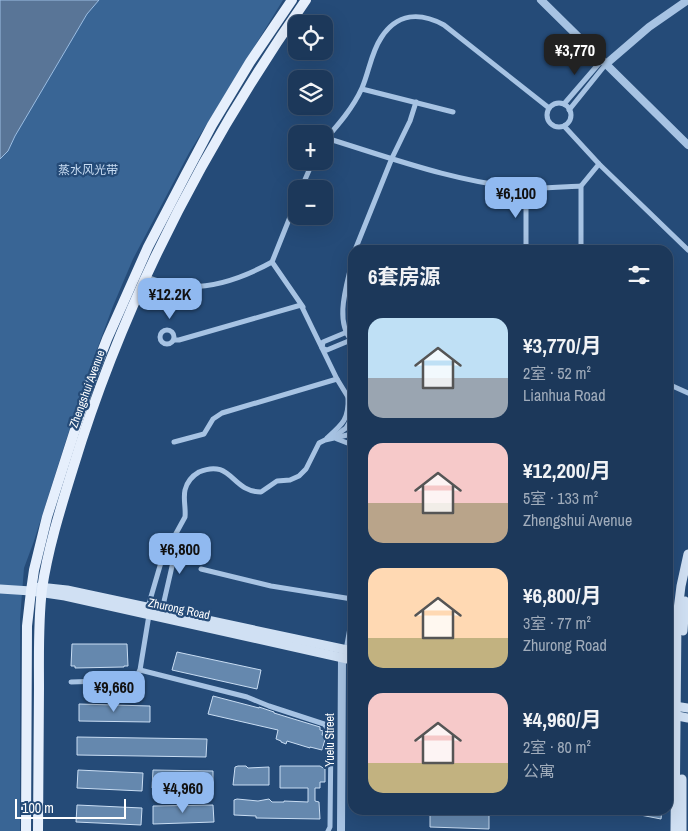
<!DOCTYPE html>
<html lang="zh">
<head>
<meta charset="utf-8">
<style>
  body { margin:0; font-family:"Archivo Narrow","Noto Sans SC",sans-serif; background:#294363; color:#f1f3f6; height:100vh; display:flex; flex-direction:column; font-size:19px; white-space:nowrap }
  * { box-sizing:border-box; margin:0 }
  p { font-size:16px; color:#a0acbb }
  .icon { flex:none; width:28px; height:28px; fill:none; stroke:currentColor; stroke-width:2; stroke-linecap:round; stroke-linejoin:round }
  .map { position:relative; flex:1; overflow:hidden }
  .drawer { position:absolute; left:348px; top:245px; width:325px; height:570px; display:flex; flex-direction:column; background:#1c385a; border-radius:15px; box-shadow:0 5px 20px #0002,0 0 0 1px #3a5270 }
  .drawer>* { flex:none }
  .buttons { position:absolute; left:288px; top:15px; display:grid; gap:10px }
  .buttons a { display:grid; place-items:center; width:45px; height:45px; border-radius:10px; background:#1c385a; box-shadow:0 5px 20px #0002,0 0 0 1px #3a5270; font-size:25px }
  .scale { position:absolute; left:15px; bottom:12px; width:111px; box-sizing:border-box; padding-left:5px; border:2px solid #fff; border-top:0; font-size:14px; line-height:18px; white-space:nowrap; color:#fff; -webkit-text-stroke:4px #254b78; paint-order:stroke }
  .price { position:absolute; translate:-50% -42px; padding:0 11px; border-radius:10px; background:#90b9f0; color:#111; font-size:16px; line-height:32px; filter:drop-shadow(0 1px 2px #0008) }
  .price::after { content:''; position:absolute; left:50%; top:30px; width:15px; height:11px; margin-left:-8px; background:inherit; clip-path:polygon(0 0,100% 0,50% 100%) }
  .price.on { background:#222; color:#fff }
  ul { padding:0; list-style:none }
  li { display:flex; align-items:center; gap:15px; height:125px; padding:0 20px }
  li span { display:grid; place-items:center; flex:none; width:140px; height:100px; border-radius:15px; color:#555 }
  li>.icon { margin-inline-start:auto }
  span .icon { width:60px; height:60px; fill:#fffc; stroke-width:1 }
  li b { font-size:21px }
  h2 { display:flex; justify-content:space-between; align-items:center; height:60px; padding:0 20px; font-size:21px }
  .map>svg:first-child { display:block }
  .green { fill:#396595 }
  .water { fill:#597597; stroke:#9bbee4 }
  .building { fill:#6588ae; stroke:#c9ddf3 }
  .lines { fill:none; stroke-linecap:round; stroke-linejoin:round }
  .minor { stroke:#a7c3e3; stroke-width:5 }
  .tertiary { stroke:#a7c3e3; stroke-width:8 }
  .secondary { stroke:#d0e0f3; stroke-width:9 }
  .primary { stroke:#e6effc; stroke-width:10 }
  .labels { text-anchor:middle; stroke-width:4.5; stroke-linejoin:round; paint-order:stroke }
  .park-label { font-size:12px; fill:#c9ddf3; stroke:#254b78 }
  .street-label { font-size:12px; fill:#fff; stroke:#254b78 }
</style>
</head>
<body>
<div class="map">
<svg width="688" height="831" viewBox="0 0 688 831">
  <rect width="100%" height="100%" fill="#254b78"/>
  <polygon class="green" points="99,0 283,0 189,153 133,259 113,306 82,390 34,541 24,568 20,619 20,831 0,831 0,159 8,151 15,136 87,14"/>
  <polygon class="water" points="0,0 99,0 87,14 15,136 8,151 0,159"/>
  <g class="building">
    <polygon points="72,644 127,644 128,666 124,666 124,667 75,668 75,666 71,666"/>
    <polygon points="177,652 261,670 257,689 172,670"/>
    <polygon points="213,696 259,708 259,707 274,712 274,713 320,727 320,730 323,731 322,735 326,736 322,750 310,747 310,748 287,741 286,744 281,742 281,741 276,739 278,730 208,714"/>
    <polygon points="79,704 150,706 150,722 79,721"/>
    <polygon points="77,737 207,739 206,757 77,755"/>
    <polygon points="238,766 246,766 248,768 269,767 269,785 233,785 235,767"/>
    <polygon points="280,766 320,766 325,769 325,782 320,782 320,788 315,788 315,801 319,802 320,819 256,818 256,816 234,815 234,800 237,799 258,801 269,799 272,802 284,802 284,801 308,802 308,788 280,788"/>
    <polygon points="78,770 143,773 142,791 77,788"/>
    <polygon points="153,770 213,771 213,790 152,788"/>
    <polygon points="77,805 142,808 141,825 76,822"/>
    <polygon points="213,805 214,822 153,824 153,806"/>
    <polygon points="430,810 489,813 489,829 430,827"/>
    <polygon points="630,810 662,810 661,819 630,813"/>
  </g>
  <g class="lines">
    <g class="minor">
      <polyline points="362,89 453,112"/>
      <circle cx="559" cy="115" r="12"/>
      <polyline points="564,104 602,60"/>
      <polyline points="569,110 606,64"/>
      <polyline points="564,126 599,164 688,250"/>
      <path d="M 326,138 C 391,158 455,182 523,188 C 542,189 562,187 581,186"/>
      <path d="M 324,141 C 338,125 353,108 362,88 C 369,72 371,53 381,38 C 397,13 420,12 444,25 L 549,108"/>
      <polyline points="526,188 526,250"/>
      <polyline points="301,189 313,161"/>
      <polyline points="355,250 392,158 410,121 416,102"/>
      <polyline points="581,250 581,186 599,164"/>
      <polyline points="272,262 303,307"/>
      <path d="M 352,262 C 347,285 334,321 352,341"/>
      <path d="M 146,277 C 156,280 167,284 177,286 C 210,290 243,278 272,262 L 296,202"/>
      <circle cx="167" cy="337" r="7"/>
      <polyline points="347,332 323,342 322,348 327,350 351,340"/>
      <polyline points="174,340 179,340 301,305 337,379 348,397 352,413"/>
      <polyline points="668,384 688,393"/>
      <polyline points="335,436 346,428 352,418"/>
      <path d="M 327,438 C 343,424 349,419 348,397 L 352,395"/>
      <polyline points="337,439 350,444 352,447"/>
      <polyline points="174,442 204,434 213,419 222,413 337,379"/>
      <polyline points="201,569 271,586 352,599"/>
      <path d="M 148,607 L 162,559 L 185,517 C 186,508 183,499 185,490 C 187,482 192,476 199,472 C 232,458 231,492 261,492 L 277,481 L 290,480 L 299,476 L 306,469 L 319,443 L 325,440 L 352,434"/>
      <polyline points="162,610 173,562 175,539"/>
      <polyline points="346,650 352,617"/>
      <polyline points="140,670 149,615"/>
      <polyline points="71,682 131,680 135,678 140,670 247,697 269,706 324,724 331,732 330,827 328,831"/>
    </g>
    <g class="tertiary">
      <polyline points="541,0 688,145"/>
      <polyline points="606,64 649,27 688,0"/>
      <polyline points="341,831 342,658 344,654"/>
    </g>
    <g class="secondary">
      <polyline points="39,587 67,590 352,651"/>
      <polyline points="0,589 31,591 65,596 352,660"/>
      <polyline points="683,631 685,601"/>
      <polyline points="668,705 688,708"/>
      <polyline points="668,714 688,718"/>
      <polyline points="675,831 677,618 681,586 688,554"/>
      <polyline points="682,831 682,779"/>
    </g>
    <g class="primary">
      <polyline points="26,831 27,626 31,591 34,570 47,517 90,383 107,339 148,247 186,174 212,125 250,62 292,0"/>
      <path d="M 38,831 C 38,783 39,735 39,688 C 39,655 38,622 42,589 C 48,548 61,507 73,468 C 124,300 206,143 306,0"/>
    </g>
  </g>
  <g class="labels">
    <g class="park-label">
      <text x="88" y="174">蒸水风光带</text>
    </g>
    <g class="street-label">
      <text transform="translate(87 389) rotate(-70)" y="4">Zhengshui Avenue</text>
      <text transform="translate(179 609) rotate(12)" y="4">Zhurong Road</text>
      <text transform="translate(330 740) rotate(-90)" y="4">Yuelu Street</text>
    </g>
  </g>
</svg>
<div class="buttons">
<a><svg class="icon" aria-label="locate" viewBox="0 0 24 24"><circle cx="12" cy="12" r="6"/><path d="M12 2v4M12 18v4M2 12h4M18 12h4"/></svg></a>
<a><svg class="icon" aria-label="layers" viewBox="0 0 24 24"><path d="M12 4l9 5-9 5-9-5zM3 14l9 5 9-5"/></svg></a>
<a>+</a>
<a>−</a>
</div>
<div class="scale">100 m</div>
<b class="price on" style="left:575px;top:76px">¥3,770</b>
<b class="price" style="left:516px;top:219px">¥6,100</b>
<b class="price" style="left:170px;top:320px">¥12.2K</b>
<b class="price" style="left:180px;top:575px">¥6,800</b>
<b class="price" style="left:114px;top:713px">¥9,660</b>
<b class="price" style="left:183px;top:814px">¥4,960</b>
<section class="drawer">
<h2>6套房源<svg class="icon" aria-label="filters" viewBox="0 0 24 24"><path d="M4 7h16M4 17h16"/><circle cx="9" cy="7" r="2"/><circle cx="15" cy="17" r="2"/></svg></h2>
<ul>
<li><span style="background:linear-gradient(#bfe0f5 60%,#9aa5b1 0)"><svg class="icon" aria-label="home" viewBox="0 0 24 24"><path d="M3 11l9-7 9 7M6 9v11h12V9"/></svg></span><div><b>¥3,770/月</b><p>2室 · 52 m²</p><p>Lianhua Road</p></div></li>
<li><span style="background:linear-gradient(#f6c9c9 60%,#b9a48a 0)"><svg class="icon" aria-label="home" viewBox="0 0 24 24"><path d="M3 11l9-7 9 7M6 9v11h12V9"/></svg></span><div><b>¥12,200/月</b><p>5室 · 133 m²</p><p>Zhengshui Avenue</p></div></li>
<li><span style="background:linear-gradient(#ffd9b3 70%,#c2b280 0)"><svg class="icon" aria-label="home" viewBox="0 0 24 24"><path d="M3 11l9-7 9 7M6 9v11h12V9"/></svg></span><div><b>¥6,800/月</b><p>3室 · 77 m²</p><p>Zhurong Road</p></div></li>
<li><span style="background:linear-gradient(#f6c9c9 70%,#c2b280 0)"><svg class="icon" aria-label="home" viewBox="0 0 24 24"><path d="M3 11l9-7 9 7M6 9v11h12V9"/></svg></span><div><b>¥4,960/月</b><p>2室 · 80 m²</p><p>公寓</p></div></li>
</ul>
</section>
</div>
</body>
</html>
